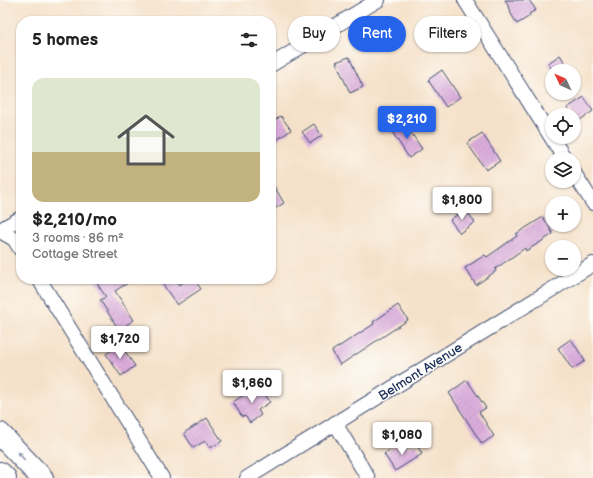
<!DOCTYPE html>
<html lang="en">
<head>
<meta charset="utf-8">
<style>
  body { margin:0; font-family:"Balsamiq Sans",sans-serif; background:#f2f2f2; color:#222; height:100vh; display:flex; flex-direction:column; font-size:15px; white-space:nowrap }
  * { box-sizing:border-box; margin:0 }
  p { font-size:13px; color:#767676 }
  .icon { flex:none; width:22px; height:22px; fill:none; stroke:currentColor; stroke-width:2; stroke-linecap:round; stroke-linejoin:round }
  .map { position:relative; flex:1; overflow:hidden }
  .details { position:absolute; left:16px; top:16px; width:260px; height:268px; display:flex; flex-direction:column; background:#fff; border-radius:16px; box-shadow:0 1px 3px #0004 }
  .details>* { flex:none }
  .top-card { position:absolute; left:288px; top:16px; width:245px; height:36px; display:flex; gap:8px }
  .needle { width:26px; rotate:314deg }
  .buttons { position:absolute; left:545px; top:64px; display:grid; gap:8px }
  .buttons a { display:grid; place-items:center; width:36px; height:36px; border-radius:50%; background:#fff; box-shadow:0 1px 3px #0004; font-size:20px }
  .price { position:absolute; translate:-50% -34px; padding:0 9px; border-radius:4px; background:#fff; color:#222; font-size:13px; line-height:26px; filter:drop-shadow(0 1px 2px #0008) }
  .price::after { content:''; position:absolute; left:50%; top:24px; width:12px; height:9px; margin-left:-6px; background:inherit; clip-path:polygon(0 0,100% 0,50% 100%) }
  .price.active { background:#2563eb; color:#fff }
  ul { padding:0; list-style:none }
  li { display:grid; align-content:center; gap:8px; height:212px; padding:0 16px }
  li span { display:grid; place-items:center; height:124px; border-radius:12px; color:#555 }
  li>.icon { margin-inline-start:auto }
  span .icon { width:72px; height:72px; fill:#fffc; stroke-width:1 }
  li b { font-size:17px }
  h2 { display:flex; justify-content:space-between; align-items:center; height:48px; padding:0 16px; font-size:17px }
  .pill { padding:0 14px; border-radius:18px; background:#fff; box-shadow:0 1px 3px #0004; font-size:14px; line-height:36px }
  .pill.active { background:#2563eb; color:#fff }
  .map>svg:first-child { display:block }
  .building { fill:url(#building-hatch) }
  .lines { fill:none; stroke-linecap:round; stroke-linejoin:round }
  .street-casing { stroke:#3c4a6e; stroke-width:16 }
  .highway-casing { stroke:#3c4a6e; stroke-width:24 }
  .street { stroke:#fff; stroke-width:14 }
  .highway { stroke:#fff; stroke-width:22 }
  .oneway { fill:#8d97ae }
  .labels { text-anchor:middle; stroke-width:3; stroke-linejoin:round; paint-order:stroke }
  .street-label { font-size:13px; fill:#1b2f5e; stroke:#fdfcf7 }
</style>
</head>
<body>
<div class="map">
<svg width="593" height="478" viewBox="0 0 593 478">
  <defs>
    <pattern id="building-hatch" width="6" height="6" patternUnits="userSpaceOnUse"><rect width="6" height="6" fill="#dbaddc"/><path d="M-1 1l2-2M0 6l6-6M5 7l2-2" fill="none" stroke="#bb95bf"/></pattern>
  </defs>
  <rect width="100%" height="100%" fill="#fdfcf7"/>
  <filter id="ink" filterUnits="userSpaceOnUse"><feTurbulence type="fractalNoise" baseFrequency=".025" numOctaves="2"/><feDisplacementMap in="SourceGraphic" scale="8" xChannelSelector="R" yChannelSelector="G"/><feConvolveMatrix kernelMatrix="1 2 1 2 8 2 1 2 1" color-interpolation-filters="sRGB"/></filter>
  <filter id="wash" filterUnits="userSpaceOnUse"><feTurbulence type="fractalNoise" baseFrequency=".012" numOctaves="4" result="noise"/><feDisplacementMap in="SourceGraphic" scale="16" xChannelSelector="R" yChannelSelector="G"/><feGaussianBlur stdDeviation="0.9" result="paint"/><feColorMatrix in="noise" values="0 0 0 0 0 0 0 0 0 0 0 0 0 0 0 0 0 1.4 0 .05"/><feComposite in="paint" operator="in"/></filter>
  <g filter="url(#wash)">
    <rect width="100%" height="100%" fill="#f5e1c9"/>
    <g id="blocks">
      <g class="building">
        <polygon points="505,0 529,0 536,10 529,14 530,16 517,24 510,12 511,11"/>
        <polygon points="560,55 567,66 559,71 553,71 548,63"/>
        <polygon points="349,57 363,87 350,93 336,62"/>
        <polygon points="442,70 460,97 446,107 428,80"/>
        <polygon points="584,97 593,111 577,122 574,118 574,115 572,115 567,108"/>
        <polygon points="281,116 291,130 271,144 271,123"/>
        <polygon points="404,122 422,149 409,158 391,130"/>
        <polygon points="314,124 322,136 310,143 302,132"/>
        <polygon points="482,133 500,161 486,170 467,143"/>
        <polygon points="271,181 284,203 271,211"/>
        <polygon points="465,209 475,222 460,233 450,220"/>
        <polygon points="543,217 553,234 526,251 525,248 495,269 496,271 476,285 465,268 485,255 487,257 517,236 516,234"/>
        <polygon points="94,279 134,279 115,291 134,320 119,330 100,300 106,297"/>
        <polygon points="159,279 175,279 179,285 188,279 194,279 201,289 177,305"/>
        <polygon points="398,305 408,320 340,365 332,351 374,324 373,322"/>
        <polygon points="571,339 585,361 572,369 558,348"/>
        <polygon points="120,344 135,366 121,376 106,354"/>
        <polygon points="467,380 486,408 479,412 494,436 482,444 449,393"/>
        <polygon points="259,385 270,402 258,410 261,415 250,423 245,416 242,417 233,402"/>
        <polygon points="207,418 222,441 210,448 205,441 193,448 184,433"/>
        <polygon points="398,444 400,447 406,444 409,448 416,444 422,454 395,471 384,454"/>
      </g>
    </g>
  </g>
  <g filter="url(#ink)">
    <use href="#blocks" fill-opacity="0" stroke="#3c4a6e" stroke-width="1"/>
    <g class="lines">
      <defs>
        <g id="street">
          <polyline points="465,0 565,159"/>
          <polyline points="271,65 378,0"/>
          <polyline points="574,173 593,203"/>
          <polyline points="0,230 21,218"/>
          <polyline points="0,231 14,239 21,250"/>
          <polyline points="39,279 162,478"/>
          <polyline points="335,423 368,478"/>
          <polyline points="247,478 593,264"/>
        </g>
        <g id="highway">
          <polyline points="0,434 42,478"/>
          <polyline points="0,473 5,478"/>
        </g>
      </defs>
      <use href="#street" class="street-casing"/>
      <use href="#highway" class="highway-casing"/>
      <use href="#street" class="street"/>
      <use href="#highway" class="highway"/>
    </g>
    <defs><path id="oneway-solid" d="M-6-.8H1V-3.2L6.5 0L1 3.2V.8H-6Z"/></defs>
    <use class="oneway" href="#oneway-solid" transform="translate(21 456) rotate(-133)"/>
  </g>
  <g class="labels">
    <g class="street-label">
      <text transform="translate(420 371) rotate(-32)" y="5">Belmont Avenue</text>
    </g>
  </g>
</svg>
<div class="buttons">
<a><svg class="needle" viewBox="-14 -14 28 28"><path d="M0-13l5 13h-10z" fill="#e53935"/><path d="M0 13l5-13h-10z" fill="#767676"/></svg></a>
<a><svg class="icon" aria-label="locate" viewBox="0 0 24 24"><circle cx="12" cy="12" r="6"/><path d="M12 2v4M12 18v4M2 12h4M18 12h4"/></svg></a>
<a><svg class="icon" aria-label="layers" viewBox="0 0 24 24"><path d="M12 4l9 5-9 5-9-5zM3 14l9 5 9-5"/></svg></a>
<a>+</a>
<a>−</a>
</div>
<b class="price active" style="left:407px;top:140px">$2,210</b>
<b class="price" style="left:462px;top:221px">$1,800</b>
<b class="price" style="left:120px;top:360px">$1,720</b>
<b class="price" style="left:252px;top:404px">$1,860</b>
<b class="price" style="left:402px;top:456px">$1,080</b>
<div class="top-card">
<a class="pill">Buy</a>
<a class="pill active">Rent</a>
<a class="pill">Filters</a>
</div>
<section class="details">
<h2>5 homes<svg class="icon" aria-label="filters" viewBox="0 0 24 24"><path d="M4 7h16M4 17h16"/><circle cx="9" cy="7" r="2"/><circle cx="15" cy="17" r="2"/></svg></h2>
<ul>
<li><span style="background:linear-gradient(#dfe7d0 60%,#c2b280 0)"><svg class="icon" aria-label="home" viewBox="0 0 24 24"><path d="M3 11l9-7 9 7M6 9v11h12V9"/></svg></span><div><b>$2,210/mo</b><p>3 rooms · 86 m²</p><p>Cottage Street</p></div></li>
</ul>
</section>
</div>
</body>
</html>
